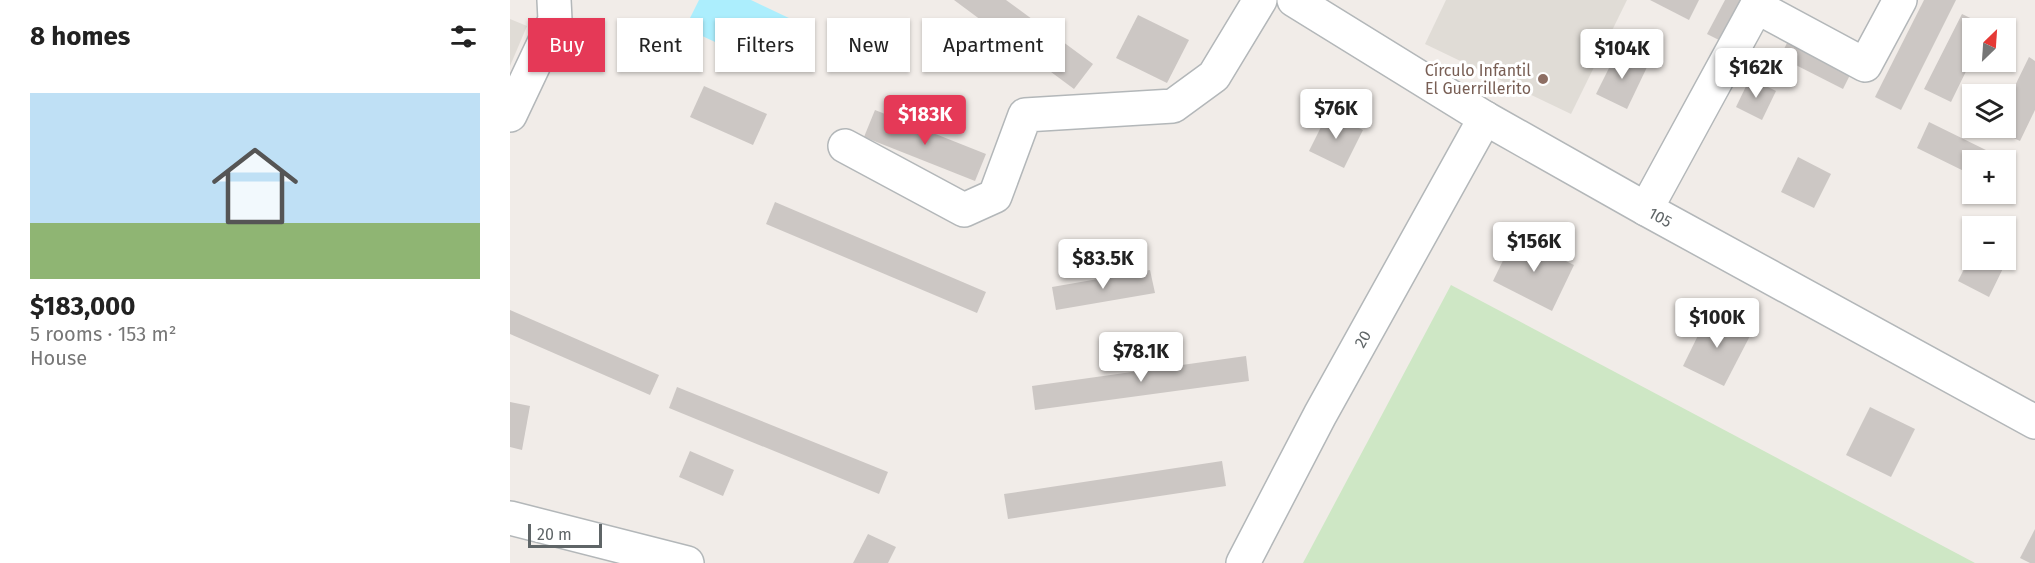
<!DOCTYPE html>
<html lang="en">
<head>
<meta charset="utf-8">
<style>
  body { margin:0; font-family:"Fira Sans",sans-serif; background:#f6f6f6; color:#222; height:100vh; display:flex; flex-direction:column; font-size:22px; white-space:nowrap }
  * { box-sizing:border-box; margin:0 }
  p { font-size:20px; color:#767676 }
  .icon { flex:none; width:33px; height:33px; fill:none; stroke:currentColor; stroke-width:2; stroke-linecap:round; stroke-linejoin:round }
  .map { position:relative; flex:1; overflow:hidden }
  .details { display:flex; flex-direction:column; background:#fff; width:510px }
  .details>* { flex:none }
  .top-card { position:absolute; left:18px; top:18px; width:570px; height:54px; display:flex; gap:12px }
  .needle { width:39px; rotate:25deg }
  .tools { position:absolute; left:1452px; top:18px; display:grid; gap:12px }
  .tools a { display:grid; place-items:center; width:54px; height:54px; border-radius:0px; background:#fff; box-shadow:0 2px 4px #0004; font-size:30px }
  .scale { position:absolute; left:18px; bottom:15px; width:74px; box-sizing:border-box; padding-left:6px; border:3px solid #5f6567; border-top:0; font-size:16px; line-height:21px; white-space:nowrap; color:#5f6567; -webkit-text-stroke:4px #fff; paint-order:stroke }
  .price { position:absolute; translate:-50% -51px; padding:0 14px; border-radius:6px; background:#fff; color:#222; font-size:20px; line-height:39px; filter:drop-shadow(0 2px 3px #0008) }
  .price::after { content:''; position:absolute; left:50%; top:36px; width:18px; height:14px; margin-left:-9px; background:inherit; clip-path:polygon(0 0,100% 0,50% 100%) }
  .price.selected { background:#e53957; color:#fff }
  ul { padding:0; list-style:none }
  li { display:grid; align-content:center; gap:12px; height:318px; padding:0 30px }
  li span { display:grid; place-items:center; height:186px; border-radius:0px; color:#555 }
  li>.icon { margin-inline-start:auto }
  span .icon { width:108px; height:108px; fill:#fffc; stroke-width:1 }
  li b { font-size:26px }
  h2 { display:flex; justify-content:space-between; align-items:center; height:72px; padding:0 30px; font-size:26px }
  .tag { padding:0 21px; border-radius:0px; background:#fff; box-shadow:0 2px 4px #0004; font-size:21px; line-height:54px }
  .tag.selected { background:#e53957; color:#fff }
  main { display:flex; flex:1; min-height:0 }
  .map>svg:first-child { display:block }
  .education { fill:#e0dcd6 }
  .green { fill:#cee7c5 }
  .water { fill:#aceefd }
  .building { fill:#ccc7c4 }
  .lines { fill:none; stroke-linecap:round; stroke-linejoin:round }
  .minor-casing { stroke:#b3b7b9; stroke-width:36 }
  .minor { stroke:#fff; stroke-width:33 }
  .education-dot { fill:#8d6e63; stroke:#fff; stroke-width:2 }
  .labels { text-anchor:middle; stroke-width:6; stroke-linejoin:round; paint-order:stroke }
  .education-label { font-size:16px; fill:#785e54; stroke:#fff; text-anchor:end }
  .street-label { font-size:16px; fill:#5f6567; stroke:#fff }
</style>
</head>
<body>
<main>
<section class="details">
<h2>8 homes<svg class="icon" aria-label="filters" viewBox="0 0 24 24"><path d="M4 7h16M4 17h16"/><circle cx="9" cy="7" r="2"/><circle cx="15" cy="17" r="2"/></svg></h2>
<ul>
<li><span style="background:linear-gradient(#bfe0f5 70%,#8fb573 0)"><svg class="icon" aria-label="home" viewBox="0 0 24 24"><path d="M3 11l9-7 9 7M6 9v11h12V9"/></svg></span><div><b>$183,000</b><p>5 rooms · 153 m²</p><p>House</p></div></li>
</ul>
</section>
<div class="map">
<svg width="1525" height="563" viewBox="0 0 1525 563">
  <rect width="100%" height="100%" fill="#f1ece8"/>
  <g class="education">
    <polygon points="936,0 1117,0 1061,114 915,44"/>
    <polygon points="0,19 17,26 0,66"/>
  </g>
  <polygon class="green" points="941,285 1465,563 793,563"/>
  <polygon class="water" points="189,0 241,0 281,19 259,67 175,28"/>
  <g class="building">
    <polygon points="444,0 496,0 583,64 564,89"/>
    <polygon points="1140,0 1189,0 1179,20"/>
    <polygon points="1215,0 1243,0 1219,45 1197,34"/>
    <polygon points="1414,0 1446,0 1391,110 1365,97"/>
    <polygon points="1452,14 1481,28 1462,28 1462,59 1441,102 1414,89"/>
    <polygon points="628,15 679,40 657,83 606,58"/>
    <polygon points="1281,35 1344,67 1333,89 1270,57"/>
    <polygon points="1108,50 1138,65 1117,109 1086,94"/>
    <polygon points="1519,57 1525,61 1525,110 1510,141 1482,128 1496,128 1496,104"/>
    <polygon points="1240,78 1266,91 1252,120 1226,107"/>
    <polygon points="194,86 257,114 243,145 180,117"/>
    <polygon points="365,110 476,154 465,181 354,137"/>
    <polygon points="818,113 853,130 834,168 799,151"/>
    <polygon points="1419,122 1480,152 1475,160 1462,160 1462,175 1407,148"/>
    <polygon points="1288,157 1321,174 1304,208 1271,192"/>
    <polygon points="265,202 476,292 467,313 256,224"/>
    <polygon points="1005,236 1064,265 1042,311 983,281"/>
    <polygon points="1496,252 1500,254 1479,297 1448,281 1462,253 1462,260 1496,260"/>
    <polygon points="640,270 645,293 546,310 542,287"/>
    <polygon points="0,310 149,375 140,395 0,334"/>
    <polygon points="1200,311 1242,332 1214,386 1173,366"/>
    <polygon points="736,356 739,381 525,410 522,386"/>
    <polygon points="167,387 378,472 369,494 159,408"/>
    <polygon points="0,402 20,406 12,450 0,447"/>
    <polygon points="1360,407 1405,429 1381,477 1336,455"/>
    <polygon points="180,451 224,470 213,496 169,477"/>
    <polygon points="712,461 716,486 498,519 494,494"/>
    <polygon points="1525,529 1525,563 1520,563 1510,558"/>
    <polygon points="358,534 386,547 378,563 343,563"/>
  </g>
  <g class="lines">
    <defs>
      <g id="minor">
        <path id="s1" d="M 784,0 L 975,118 L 1136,209 L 1525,422"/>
        <polyline points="1247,7 1355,65 1390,0"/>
        <polyline points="0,115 45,20 44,0"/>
        <polyline points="335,146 454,210 485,196 515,115 663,106 704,76 750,0"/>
        <polyline points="1136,209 1250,0"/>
        <polyline points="0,518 177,563"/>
        <path id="s2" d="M 733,563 L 810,415 L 975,118"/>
      </g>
    </defs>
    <use href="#minor" class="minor-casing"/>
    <use href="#minor" class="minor"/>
  </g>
  <circle class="education-dot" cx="1033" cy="79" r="6"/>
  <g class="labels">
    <g class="education-label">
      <text x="1021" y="76">Círculo Infantil<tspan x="1021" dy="18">El Guerrillerito</tspan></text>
    </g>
    <g class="street-label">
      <text dy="6" stroke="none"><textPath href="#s1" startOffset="426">105</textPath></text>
      <text dy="6" stroke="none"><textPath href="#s2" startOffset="254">20</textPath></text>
    </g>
  </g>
</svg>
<div class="tools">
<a><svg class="needle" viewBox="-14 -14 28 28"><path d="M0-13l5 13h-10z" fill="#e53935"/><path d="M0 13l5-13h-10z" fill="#767676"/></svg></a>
<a><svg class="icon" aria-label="layers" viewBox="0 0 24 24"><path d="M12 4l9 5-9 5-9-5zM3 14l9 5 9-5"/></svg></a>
<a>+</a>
<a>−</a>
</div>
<div class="scale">20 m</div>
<b class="price" style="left:1112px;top:80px">$104K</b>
<b class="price" style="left:1246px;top:99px">$162K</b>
<b class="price" style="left:826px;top:140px">$76K</b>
<b class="price selected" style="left:415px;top:146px">$183K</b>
<b class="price" style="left:1024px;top:273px">$156K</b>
<b class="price" style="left:593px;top:290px">$83.5K</b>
<b class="price" style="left:1207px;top:349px">$100K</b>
<b class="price" style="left:631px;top:383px">$78.1K</b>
<div class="top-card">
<a class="tag selected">Buy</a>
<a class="tag">Rent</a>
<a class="tag">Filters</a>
<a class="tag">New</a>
<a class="tag">Apartment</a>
</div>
</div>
</main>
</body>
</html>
